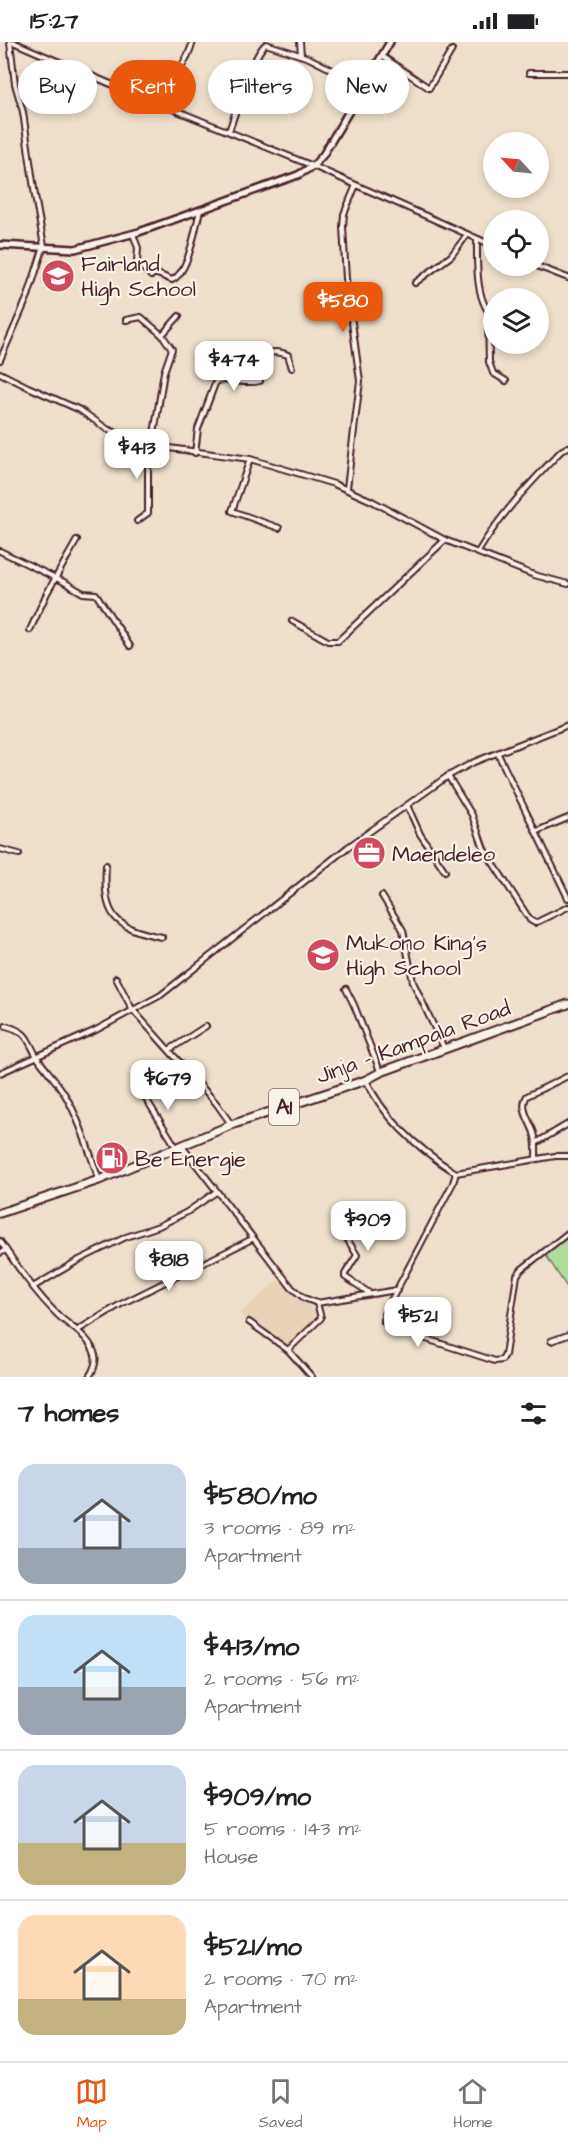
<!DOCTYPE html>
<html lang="en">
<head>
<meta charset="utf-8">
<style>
  body { margin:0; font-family:"Architects Daughter",sans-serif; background:#f2f2f2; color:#202124; height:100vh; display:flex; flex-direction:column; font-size:22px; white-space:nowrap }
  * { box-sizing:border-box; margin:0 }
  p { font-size:20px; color:#757577 }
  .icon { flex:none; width:33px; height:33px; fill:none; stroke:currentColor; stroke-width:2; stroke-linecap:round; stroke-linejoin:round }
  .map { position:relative; height:1335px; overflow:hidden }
  .sheet { display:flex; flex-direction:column; background:#fff; flex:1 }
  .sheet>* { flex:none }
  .banner { position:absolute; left:18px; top:18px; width:532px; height:54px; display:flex; gap:12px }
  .needle { width:39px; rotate:296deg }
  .buttons { position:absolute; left:483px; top:90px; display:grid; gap:12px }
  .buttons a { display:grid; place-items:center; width:66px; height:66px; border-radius:50%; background:#fff; box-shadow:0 3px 9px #0003; font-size:30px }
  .price { position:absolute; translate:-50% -51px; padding:0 14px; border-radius:12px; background:#fff; color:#222; font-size:20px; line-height:39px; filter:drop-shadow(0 2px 3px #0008) }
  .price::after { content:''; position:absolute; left:50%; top:36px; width:18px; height:14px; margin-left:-9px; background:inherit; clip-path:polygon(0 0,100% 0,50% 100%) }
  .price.selected { background:#ea580c; color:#fff }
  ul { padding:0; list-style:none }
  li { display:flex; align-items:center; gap:18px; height:150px; padding:0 18px }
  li+li { border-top:2px solid #e0e0e0 }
  li span { display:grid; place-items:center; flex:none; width:168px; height:120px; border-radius:18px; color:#555 }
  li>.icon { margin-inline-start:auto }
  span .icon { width:72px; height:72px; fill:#fffc; stroke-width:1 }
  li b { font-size:26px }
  h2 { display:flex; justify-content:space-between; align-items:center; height:72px; padding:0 18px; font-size:26px }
  .pill { padding:0 21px; border-radius:27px; background:#fff; box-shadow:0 3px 9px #0003; font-size:21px; line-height:54px }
  .pill.selected { background:#ea580c; color:#fff }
  .status { display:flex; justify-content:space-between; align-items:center; height:42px; padding:0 30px; background:#fff; direction:ltr }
  .status svg { height:16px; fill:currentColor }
  .tabs { display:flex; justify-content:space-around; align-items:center; height:84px; border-top:2px solid #e0e0e0; background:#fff; font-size:16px; color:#757577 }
  .tabs a { display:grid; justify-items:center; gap:3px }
  .tabs .selected { color:#ea580c }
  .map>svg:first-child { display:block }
  .built { fill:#e8d3b8 }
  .green { fill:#aedd9c; stroke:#7c7e64; stroke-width:1.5 }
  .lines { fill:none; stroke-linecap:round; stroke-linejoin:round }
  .minor-casing { stroke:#4a1f2b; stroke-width:8 }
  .tertiary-casing { stroke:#4a1f2b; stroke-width:10 }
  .trunk-casing { stroke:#4a1f2b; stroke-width:11 }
  .minor { stroke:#f7f3e8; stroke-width:4 }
  .tertiary { stroke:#f7f3e8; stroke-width:5 }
  .trunk { stroke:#f7f3e8; stroke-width:7 }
  .labels { text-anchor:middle; stroke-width:4.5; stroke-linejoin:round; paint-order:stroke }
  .shield { fill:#f7f3e8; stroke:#7e5f64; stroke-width:1.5 }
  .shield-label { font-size:21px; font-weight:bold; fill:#4a1f2b }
  .poi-label { font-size:22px; fill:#4a1f2b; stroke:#f7f3e8; text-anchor:start }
  .street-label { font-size:22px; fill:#4a1f2b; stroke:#f7f3e8 }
</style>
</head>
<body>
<div class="status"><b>15:27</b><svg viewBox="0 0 49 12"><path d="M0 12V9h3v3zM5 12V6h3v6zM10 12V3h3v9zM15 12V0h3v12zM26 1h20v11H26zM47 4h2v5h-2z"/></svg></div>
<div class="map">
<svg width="568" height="1335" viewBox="0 0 568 1335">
  <rect width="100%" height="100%" fill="#eee0cc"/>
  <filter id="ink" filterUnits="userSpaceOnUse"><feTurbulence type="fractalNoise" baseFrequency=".0167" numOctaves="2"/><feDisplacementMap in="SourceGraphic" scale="12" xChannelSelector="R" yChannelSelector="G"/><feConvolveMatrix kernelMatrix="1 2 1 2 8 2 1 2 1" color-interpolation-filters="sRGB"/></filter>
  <g filter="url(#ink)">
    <polygon class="built" points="279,1237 316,1271 305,1290 293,1303 284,1303 239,1272"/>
    <polygon class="green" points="568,1192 568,1244 566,1244 545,1212"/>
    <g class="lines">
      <defs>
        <g id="minor">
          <polyline points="13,0 106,40 313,124 494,204"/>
          <polyline points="300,0 301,13"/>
          <polyline points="382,14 429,46 452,8"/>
          <polyline points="529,31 568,31"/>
          <polyline points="167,64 171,44 188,13 193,0"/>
          <path d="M 229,89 C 236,70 252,13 266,2 L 309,16 L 364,44"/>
          <path d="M 133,192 L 138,206 L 137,220 L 151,234 L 155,231 L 172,238 C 189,231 195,186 200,169"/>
          <path d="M 477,197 C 477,221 475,260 494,276"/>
          <polyline points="537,224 568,236"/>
          <polyline points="415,241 451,214 467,193"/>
          <polyline points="488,272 489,320 493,331 506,339"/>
          <polyline points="126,278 141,275 162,293"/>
          <polyline points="0,318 28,254 44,204 35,154 23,70 15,42 10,0"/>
          <polyline points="0,331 28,345 80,368 107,387 147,403 250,417 334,442 372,459 445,498 534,533 568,542"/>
          <polyline points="152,404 164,330 172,307 162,293 179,274"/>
          <path d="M 195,411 L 198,387 L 216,339 C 230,336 245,343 260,339 L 260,318 C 267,308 278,309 288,313 L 292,326"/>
          <polyline points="250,417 232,469 279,486"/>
          <polyline points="347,446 360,339 346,237 343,185 344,172 356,143"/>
          <polyline points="137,479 148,471 148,403"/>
          <polyline points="0,509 64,540 83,551 96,552 130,604"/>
          <path d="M 478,510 C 501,471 531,441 561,409 L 568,405"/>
          <polyline points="292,579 328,599 338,599 445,498"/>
          <polyline points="30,588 47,551 77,498"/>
          <polyline points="498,712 568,856"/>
          <polyline points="448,734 472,773 484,807 530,878 535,881 568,865"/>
          <polyline points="407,763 420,792 445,829"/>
          <polyline points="537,789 568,776"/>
          <polyline points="0,807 19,812"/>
          <path d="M 106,823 C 103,873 113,886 162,895"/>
          <polyline points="382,854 403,888 413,940 444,1006"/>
          <polyline points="116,936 132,967 216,1061 231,1082"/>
          <polyline points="346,947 354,963 380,1029"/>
          <path d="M 6,984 C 29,990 27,998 37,1015 C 47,1030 61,1043 69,1060 C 82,1084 90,1112 99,1138"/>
          <polyline points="169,1008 206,984"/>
          <polyline points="0,1031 96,988 161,953 348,805 448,734 474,720 568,683"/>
          <path d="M 366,1038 C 384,1077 420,1108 456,1131 L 555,1114 L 568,1114"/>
          <polyline points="140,1047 176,1105"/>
          <polyline points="536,1101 568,1082"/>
          <polyline points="181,1103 292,1246 304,1256 317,1261 397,1248"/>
          <path d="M 536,1117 C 536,1108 537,1100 534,1091 C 530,1079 519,1066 527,1054 L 568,1034"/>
          <polyline points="456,1131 453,1141 384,1272 384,1280 392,1286 495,1319 502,1318 505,1313 517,1233 522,1227 568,1191"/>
          <polyline points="344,1192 357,1213 345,1232 345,1235 368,1250"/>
          <path d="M 0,1199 C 17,1224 36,1252 58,1273 C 70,1285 90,1294 95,1313 C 97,1321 93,1329 89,1335"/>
          <polyline points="0,1211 6,1208"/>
          <polyline points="33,1245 79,1218 126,1195 159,1184 187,1170 216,1150"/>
          <polyline points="249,1280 288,1308 312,1335"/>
          <polyline points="78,1288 121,1262 252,1197"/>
          <polyline points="551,1299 568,1293"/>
          <polyline points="288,1308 321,1276 317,1261"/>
        </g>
        <polyline id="tertiary" points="0,203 75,207 139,190 298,133 313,124 323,113 390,0"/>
        <polyline id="trunk" points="0,1171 99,1138 231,1083 366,1038 381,1030 568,962"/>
      </defs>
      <use href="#minor" class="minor-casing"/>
      <use href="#tertiary" class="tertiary-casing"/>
      <use href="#trunk" class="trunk-casing"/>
      <use href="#minor" class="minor"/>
      <use href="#tertiary" class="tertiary"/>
      <use href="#trunk" class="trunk"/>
    </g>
  </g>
  <defs>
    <symbol id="school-disc" viewBox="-11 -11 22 22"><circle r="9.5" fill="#d1495b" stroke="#f7f3e8"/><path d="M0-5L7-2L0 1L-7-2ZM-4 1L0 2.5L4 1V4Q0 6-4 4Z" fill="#fff"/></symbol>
    <symbol id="office-disc" viewBox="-11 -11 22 22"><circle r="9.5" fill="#d1495b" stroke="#f7f3e8"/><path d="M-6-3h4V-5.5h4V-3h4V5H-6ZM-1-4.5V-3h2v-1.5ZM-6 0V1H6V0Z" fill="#fff"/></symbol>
    <symbol id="fuel-disc" viewBox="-11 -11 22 22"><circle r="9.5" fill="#d1495b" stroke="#f7f3e8"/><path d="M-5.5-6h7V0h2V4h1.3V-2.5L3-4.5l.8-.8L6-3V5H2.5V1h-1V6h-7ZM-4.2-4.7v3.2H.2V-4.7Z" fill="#fff"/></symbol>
  </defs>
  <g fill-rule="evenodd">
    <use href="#school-disc" x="39" y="215" width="38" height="38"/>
    <use href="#office-disc" x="350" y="792" width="38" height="38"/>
    <use href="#school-disc" x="304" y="894" width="38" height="38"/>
    <use href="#fuel-disc" x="93" y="1097" width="38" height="38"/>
  </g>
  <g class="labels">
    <rect class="shield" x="269" y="1047" width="30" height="36" rx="4.5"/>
    <g class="shield-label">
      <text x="284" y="1072">A1</text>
    </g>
    <g class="poi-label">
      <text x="81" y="229">Fairland<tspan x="81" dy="25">High School</tspan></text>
      <text x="392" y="819">Maendeleo</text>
      <text x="346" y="908">Mukono King's<tspan x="346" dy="25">High School</tspan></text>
      <text x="135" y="1124">Be Energie</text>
    </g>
    <g class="street-label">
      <text transform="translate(413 999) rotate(-20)" y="8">Jinja - Kampala Road</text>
    </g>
  </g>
</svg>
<div class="buttons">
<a><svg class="needle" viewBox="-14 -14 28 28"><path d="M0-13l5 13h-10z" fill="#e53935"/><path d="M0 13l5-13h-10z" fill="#757577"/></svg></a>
<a><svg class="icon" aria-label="locate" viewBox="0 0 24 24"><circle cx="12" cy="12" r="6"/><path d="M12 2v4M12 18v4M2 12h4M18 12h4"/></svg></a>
<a><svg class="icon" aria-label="layers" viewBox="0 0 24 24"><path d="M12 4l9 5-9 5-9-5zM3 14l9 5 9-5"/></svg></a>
</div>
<b class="price selected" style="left:343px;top:291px">$580</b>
<b class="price" style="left:234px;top:350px">$474</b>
<b class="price" style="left:137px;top:438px">$413</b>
<b class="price" style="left:168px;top:1069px">$679</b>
<b class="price" style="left:368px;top:1210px">$909</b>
<b class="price" style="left:169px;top:1250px">$818</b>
<b class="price" style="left:418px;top:1306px">$521</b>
<div class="banner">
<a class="pill">Buy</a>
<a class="pill selected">Rent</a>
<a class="pill">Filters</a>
<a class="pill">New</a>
</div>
</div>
<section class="sheet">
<h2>7 homes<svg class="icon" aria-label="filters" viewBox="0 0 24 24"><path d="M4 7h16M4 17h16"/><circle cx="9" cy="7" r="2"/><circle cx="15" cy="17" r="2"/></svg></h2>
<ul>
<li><span style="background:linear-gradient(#c9d6e8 70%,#9aa5b1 0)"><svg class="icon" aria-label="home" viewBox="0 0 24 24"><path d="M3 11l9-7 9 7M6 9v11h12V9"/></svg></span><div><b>$580/mo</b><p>3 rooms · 89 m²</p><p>Apartment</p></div></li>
<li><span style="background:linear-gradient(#bfe0f5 60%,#9aa5b1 0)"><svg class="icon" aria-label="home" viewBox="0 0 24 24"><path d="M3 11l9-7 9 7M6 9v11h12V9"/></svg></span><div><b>$413/mo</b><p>2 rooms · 56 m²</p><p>Apartment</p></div></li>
<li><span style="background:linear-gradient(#c9d6e8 65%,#c2b280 0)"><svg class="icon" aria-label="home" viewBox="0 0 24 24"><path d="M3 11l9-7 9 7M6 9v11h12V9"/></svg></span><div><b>$909/mo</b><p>5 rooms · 143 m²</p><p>House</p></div></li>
<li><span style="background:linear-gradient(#ffd9b3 70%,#c2b280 0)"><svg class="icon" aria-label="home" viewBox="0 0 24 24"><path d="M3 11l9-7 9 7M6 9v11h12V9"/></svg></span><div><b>$521/mo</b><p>2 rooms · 70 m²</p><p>Apartment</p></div></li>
</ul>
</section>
<nav class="tabs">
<a class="selected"><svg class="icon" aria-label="map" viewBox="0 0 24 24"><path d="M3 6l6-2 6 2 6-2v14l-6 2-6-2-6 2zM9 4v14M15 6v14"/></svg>Map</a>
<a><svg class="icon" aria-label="saved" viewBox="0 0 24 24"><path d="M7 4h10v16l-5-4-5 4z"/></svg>Saved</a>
<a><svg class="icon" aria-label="home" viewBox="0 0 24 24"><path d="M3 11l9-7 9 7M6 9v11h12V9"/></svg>Home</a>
</nav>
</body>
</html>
